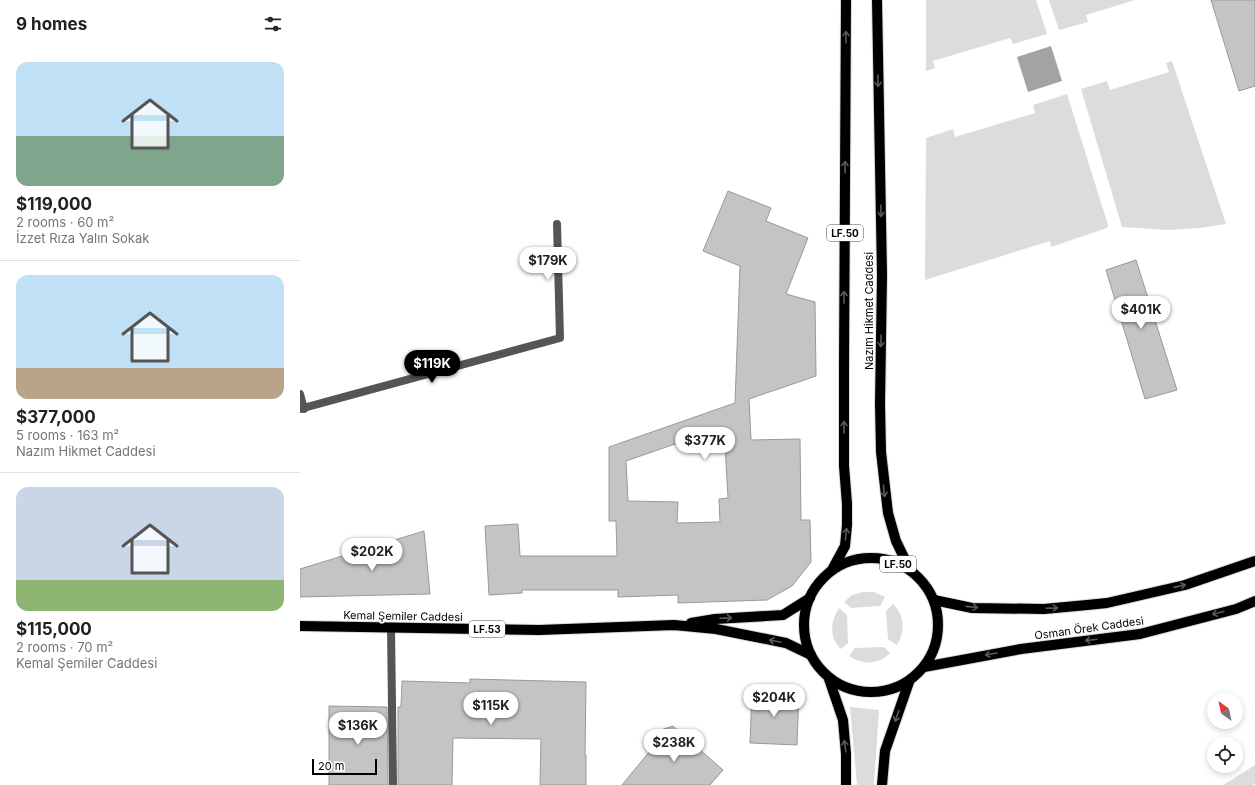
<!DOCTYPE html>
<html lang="en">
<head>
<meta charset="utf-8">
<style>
  body { margin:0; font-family:Inter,sans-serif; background:#f6f6f6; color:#202124; height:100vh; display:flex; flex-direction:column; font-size:15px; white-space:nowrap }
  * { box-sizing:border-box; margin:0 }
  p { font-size:13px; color:#757577 }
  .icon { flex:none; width:22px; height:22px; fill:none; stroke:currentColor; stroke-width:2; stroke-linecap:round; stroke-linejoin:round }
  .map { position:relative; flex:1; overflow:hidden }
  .sheet { display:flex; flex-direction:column; background:#fff; width:300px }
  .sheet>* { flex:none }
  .needle { width:26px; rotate:327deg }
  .fabs { position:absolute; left:907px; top:693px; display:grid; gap:8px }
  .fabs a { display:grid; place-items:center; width:36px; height:36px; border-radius:50%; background:#fff; box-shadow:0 2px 6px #0003; font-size:20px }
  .scale { position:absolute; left:12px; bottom:10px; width:65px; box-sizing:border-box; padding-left:4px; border:2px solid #000; border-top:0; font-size:11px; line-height:14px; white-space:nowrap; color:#000; -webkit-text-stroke:3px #fff; paint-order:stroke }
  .price { position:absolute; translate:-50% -34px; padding:0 9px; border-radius:14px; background:#fff; color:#222; font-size:13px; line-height:26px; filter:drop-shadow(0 1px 2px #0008) }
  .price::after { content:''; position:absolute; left:50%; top:24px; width:12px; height:9px; margin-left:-6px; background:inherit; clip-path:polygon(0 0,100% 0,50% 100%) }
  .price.active { background:#000; color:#fff }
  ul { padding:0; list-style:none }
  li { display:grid; align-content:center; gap:8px; height:212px; padding:0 16px }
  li+li { border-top:1px solid #e0e0e0 }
  li span { display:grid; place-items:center; height:124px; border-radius:12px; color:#555 }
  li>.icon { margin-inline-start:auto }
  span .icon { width:72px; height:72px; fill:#fffc; stroke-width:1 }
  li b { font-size:17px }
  h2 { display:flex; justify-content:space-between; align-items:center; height:48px; padding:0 16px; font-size:17px }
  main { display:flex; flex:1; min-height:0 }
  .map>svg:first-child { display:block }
  .green { fill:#dcdcdc }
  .water { fill:#a3a3a3 }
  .building { fill:#c4c4c4; stroke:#999; fill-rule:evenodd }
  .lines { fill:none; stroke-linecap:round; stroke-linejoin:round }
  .primary-casing { stroke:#dbdbdb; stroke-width:12 }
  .street { stroke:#555; stroke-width:8 }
  .primary { stroke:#000; stroke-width:10 }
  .oneway { stroke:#595959 }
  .labels { text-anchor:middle; stroke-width:3.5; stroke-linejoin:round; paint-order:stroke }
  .shield { fill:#fff; stroke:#4c4c4c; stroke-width:1 }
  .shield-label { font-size:10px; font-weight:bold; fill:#000 }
  .street-label { font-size:11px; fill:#000; stroke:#fff }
</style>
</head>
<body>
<main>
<section class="sheet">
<h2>9 homes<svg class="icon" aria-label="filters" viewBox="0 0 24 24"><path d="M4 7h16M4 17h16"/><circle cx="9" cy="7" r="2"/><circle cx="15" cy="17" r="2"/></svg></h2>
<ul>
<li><span style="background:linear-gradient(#bfe0f5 60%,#7fa58c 0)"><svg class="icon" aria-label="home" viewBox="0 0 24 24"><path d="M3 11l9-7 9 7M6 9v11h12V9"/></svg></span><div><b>$119,000</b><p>2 rooms · 60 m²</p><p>İzzet Rıza Yalın Sokak</p></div></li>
<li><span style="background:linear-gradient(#bfe0f5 75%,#b9a48a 0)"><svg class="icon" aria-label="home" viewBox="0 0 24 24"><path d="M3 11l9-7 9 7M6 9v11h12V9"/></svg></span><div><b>$377,000</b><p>5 rooms · 163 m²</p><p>Nazım Hikmet Caddesi</p></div></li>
<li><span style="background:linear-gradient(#c9d6e8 75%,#8fb573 0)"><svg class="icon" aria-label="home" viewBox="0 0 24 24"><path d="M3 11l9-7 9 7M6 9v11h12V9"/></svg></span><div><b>$115,000</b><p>2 rooms · 70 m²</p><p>Kemal Şemiler Caddesi</p></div></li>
</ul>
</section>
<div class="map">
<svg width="955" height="785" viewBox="0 0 955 785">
  <rect width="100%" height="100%" fill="#fff"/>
  <g class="green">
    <polygon points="626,0 736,0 747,34 713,44 710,38 633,61 635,68 626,71"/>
    <polygon points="749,0 835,0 786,15 788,22 759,30"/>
    <polygon points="872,61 926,224 900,228 868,230 822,227 781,89 807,81 810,90 869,72 866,63"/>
    <polygon points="767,94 808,225 807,228 751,247 750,241 625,280 626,138 653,129 655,137 735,113 733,105"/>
    <polygon points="563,592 574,592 585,597 580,606 551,608 544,602 552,595"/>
    <path d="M 593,604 C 605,615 605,632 597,645 L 588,639 L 586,611 Z"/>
    <path d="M 539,608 L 547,615 L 548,643 L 541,649 C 529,638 530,622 539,608 Z"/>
    <path d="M 584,647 L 590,653 C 579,665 562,665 549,656 L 555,648 Z"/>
    <polygon points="550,707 579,710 574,785 557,785"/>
    <polygon points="955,765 955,783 952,785 923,785"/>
  </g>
  <polygon class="water" points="751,46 762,81 728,92 717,57"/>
  <g class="building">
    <polygon points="911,0 955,0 955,86 939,91"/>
    <path d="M 428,191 L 471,208 L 466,221 L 508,238 L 486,294 L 515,302 L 516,376 L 449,399 L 451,440 L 500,439 L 501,520 L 510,520 L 511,562 L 492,586 L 467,600 L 378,603 L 378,595 L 318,597 L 318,590 L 222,590 L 222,593 L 189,595 L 185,526 L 218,524 L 220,556 L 317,556 L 316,521 L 309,521 L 309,447 L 435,403 L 440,266 L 403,251 ZM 424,427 L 428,498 L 419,499 L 420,522 L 377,523 L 378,502 L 328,501 L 326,461 Z"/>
    <polygon points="836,260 877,390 845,399 806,270"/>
    <polygon points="124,531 130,594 0,597 0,569"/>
    <polygon points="170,679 286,682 285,755 286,755 286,785 240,785 241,739 153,738 152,785 98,785 98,707 101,707 102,681 170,683"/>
    <polygon points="452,691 499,693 497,745 450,743"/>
    <polygon points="29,706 87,707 88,785 29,785"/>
    <polygon points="373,726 423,770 410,785 322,785 354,746 355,740 361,730"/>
  </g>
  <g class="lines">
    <defs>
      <g id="primary">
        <polyline points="577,0 582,275 580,404 581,452 588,513 596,541 610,570"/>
        <circle cx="571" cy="625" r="67"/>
        <polyline points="532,570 545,546 547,525 547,504 544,466 544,367 546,0"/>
        <polyline points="634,600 672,608 744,609 787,605 807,603 885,585 955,561"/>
        <polyline points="391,623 415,619 483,615 510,598"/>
        <polyline points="0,626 239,630 374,625 416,629 486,643 511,655"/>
        <polyline points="624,667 721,649 840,634 936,609 955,601"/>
        <polyline points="529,679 543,720 546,754 546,785"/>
        <polyline points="582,785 585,751 609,682"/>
      </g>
    </defs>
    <use href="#primary" class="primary-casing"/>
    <g class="street">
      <polyline points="0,394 4,409"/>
      <polyline points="0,409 260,338 257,224"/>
      <polyline points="91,627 93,785"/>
    </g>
    <use href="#primary" class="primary"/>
  </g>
  <defs><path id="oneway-shaft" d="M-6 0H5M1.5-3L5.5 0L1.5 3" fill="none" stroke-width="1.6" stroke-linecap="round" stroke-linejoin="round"/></defs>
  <g class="oneway">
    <use href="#oneway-shaft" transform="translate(546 37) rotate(-90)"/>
    <use href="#oneway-shaft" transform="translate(578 81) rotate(89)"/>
    <use href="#oneway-shaft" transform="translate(545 167) rotate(-90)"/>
    <use href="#oneway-shaft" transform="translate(581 211) rotate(89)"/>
    <use href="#oneway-shaft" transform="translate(544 297) rotate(-90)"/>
    <use href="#oneway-shaft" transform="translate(581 341) rotate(91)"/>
    <use href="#oneway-shaft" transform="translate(544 427) rotate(-90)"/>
    <use href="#oneway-shaft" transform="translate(584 491) rotate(85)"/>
    <use href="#oneway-shaft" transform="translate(546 534) rotate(-84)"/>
    <use href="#oneway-shaft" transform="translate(880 586) rotate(-13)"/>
    <use href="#oneway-shaft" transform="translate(672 607) rotate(6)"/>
    <use href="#oneway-shaft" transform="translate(752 608) rotate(-2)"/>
    <use href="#oneway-shaft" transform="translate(918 613) rotate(166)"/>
    <use href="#oneway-shaft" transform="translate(426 618) rotate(-2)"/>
    <use href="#oneway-shaft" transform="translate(791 640) rotate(173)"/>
    <use href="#oneway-shaft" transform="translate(475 641) rotate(-168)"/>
    <use href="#oneway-shaft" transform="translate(691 654) rotate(170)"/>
    <use href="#oneway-shaft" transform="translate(597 716) rotate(109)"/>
    <use href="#oneway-shaft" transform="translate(545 746) rotate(-98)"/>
  </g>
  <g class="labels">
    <g class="shield">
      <rect x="527" y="225" width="36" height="16" rx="3"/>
      <rect x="580" y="556" width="36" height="16" rx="3"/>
      <rect x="169" y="621" width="36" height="16" rx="3"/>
    </g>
    <g class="shield-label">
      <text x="545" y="237">LF.50</text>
      <text x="598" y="568">LF.50</text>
      <text x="187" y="633">LF.53</text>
    </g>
    <g class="street-label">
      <text transform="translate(569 311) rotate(-90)" y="4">Nazım Hikmet Caddesi</text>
      <text transform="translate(103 616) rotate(1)" y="4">Kemal Şemiler Caddesi</text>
      <text transform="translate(789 628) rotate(-8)" y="4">Osman Örek Caddesi</text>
    </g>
  </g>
</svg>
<div class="fabs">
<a><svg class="needle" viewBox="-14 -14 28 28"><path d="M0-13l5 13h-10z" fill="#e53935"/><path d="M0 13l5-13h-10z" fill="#757577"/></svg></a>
<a><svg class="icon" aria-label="locate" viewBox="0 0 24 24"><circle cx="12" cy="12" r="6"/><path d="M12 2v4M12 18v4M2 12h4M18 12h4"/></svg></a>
</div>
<div class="scale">20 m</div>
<b class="price" style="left:248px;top:281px">$179K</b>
<b class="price" style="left:841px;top:330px">$401K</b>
<b class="price active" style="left:132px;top:384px">$119K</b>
<b class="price" style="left:405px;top:461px">$377K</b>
<b class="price" style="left:72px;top:572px">$202K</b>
<b class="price" style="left:474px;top:718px">$204K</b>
<b class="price" style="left:191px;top:726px">$115K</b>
<b class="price" style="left:58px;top:746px">$136K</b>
<b class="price" style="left:374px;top:763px">$238K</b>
</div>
</main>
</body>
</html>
